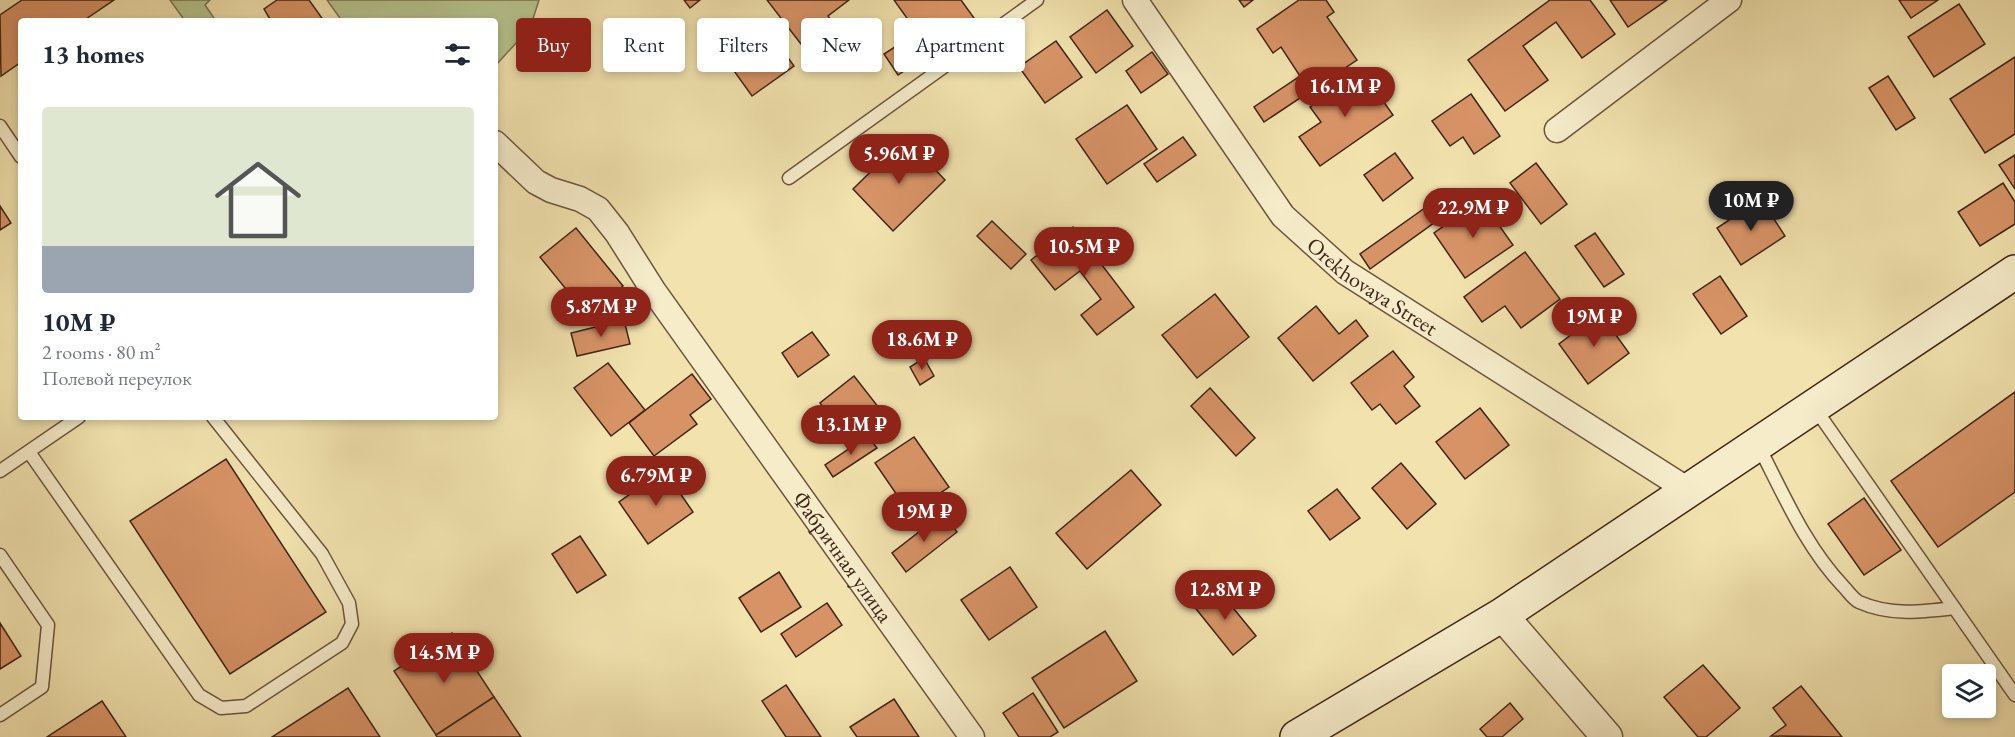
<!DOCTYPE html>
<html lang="en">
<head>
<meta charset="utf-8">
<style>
  body { margin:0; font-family:"EB Garamond",serif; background:#f2f2f3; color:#1f2937; height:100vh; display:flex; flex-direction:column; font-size:22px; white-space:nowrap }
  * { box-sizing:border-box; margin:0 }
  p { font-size:20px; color:#747a83 }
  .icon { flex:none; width:33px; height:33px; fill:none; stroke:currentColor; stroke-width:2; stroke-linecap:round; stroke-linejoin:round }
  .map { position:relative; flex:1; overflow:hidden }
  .details { position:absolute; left:18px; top:18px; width:480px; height:402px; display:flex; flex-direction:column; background:#fff; border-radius:6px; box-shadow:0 3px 9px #0003 }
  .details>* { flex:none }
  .top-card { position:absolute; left:516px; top:18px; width:570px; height:54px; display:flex; gap:12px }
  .buttons { position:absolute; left:1942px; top:664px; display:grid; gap:12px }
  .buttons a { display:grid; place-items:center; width:54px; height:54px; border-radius:6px; background:#fff; box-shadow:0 3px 9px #0003; font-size:30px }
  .price { position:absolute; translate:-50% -51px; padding:0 14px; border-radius:21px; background:#8f2418; color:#fff; font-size:20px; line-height:39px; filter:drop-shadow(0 2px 3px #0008) }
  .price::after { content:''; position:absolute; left:50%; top:36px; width:18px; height:14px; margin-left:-9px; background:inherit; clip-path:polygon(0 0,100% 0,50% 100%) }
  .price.active { background:#222; color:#fff }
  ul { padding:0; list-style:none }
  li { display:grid; align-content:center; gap:12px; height:318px; padding:0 24px }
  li+li { border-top:2px solid #e0e1e3 }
  li span { display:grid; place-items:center; height:186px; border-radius:6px; color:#555 }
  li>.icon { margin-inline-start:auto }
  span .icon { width:108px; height:108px; fill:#fffc; stroke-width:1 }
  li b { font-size:26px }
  h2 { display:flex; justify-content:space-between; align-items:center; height:72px; padding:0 24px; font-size:26px }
  .pill { padding:0 21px; border-radius:6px; background:#fff; box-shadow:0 3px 9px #0003; font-size:21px; line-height:54px }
  .pill.active { background:#8f2418; color:#fff }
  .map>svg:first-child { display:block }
  .green { fill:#b6c48e; stroke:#7a7452; stroke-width:1.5 }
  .building { fill:#d79366; stroke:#3f2517; stroke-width:1.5 }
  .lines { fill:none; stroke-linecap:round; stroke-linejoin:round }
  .service-casing { stroke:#6c543d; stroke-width:15 }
  .minor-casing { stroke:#6c543d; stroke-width:27 }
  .tertiary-casing { stroke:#6c543d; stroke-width:33 }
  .secondary-casing { stroke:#3f2517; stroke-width:36 }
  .service { stroke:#f6ecca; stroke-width:12 }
  .minor { stroke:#f6ecca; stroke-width:24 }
  .tertiary { stroke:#f6ecca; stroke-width:30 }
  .secondary { stroke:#f6ecca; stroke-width:33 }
  .labels { text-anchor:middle; stroke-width:4.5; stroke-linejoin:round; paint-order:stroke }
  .street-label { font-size:22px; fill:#3f2517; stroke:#f6ecca }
</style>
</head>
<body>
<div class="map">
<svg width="2015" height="737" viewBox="0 0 2015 737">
  <rect width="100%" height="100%" fill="#f1e2ae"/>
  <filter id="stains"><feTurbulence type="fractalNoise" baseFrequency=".00333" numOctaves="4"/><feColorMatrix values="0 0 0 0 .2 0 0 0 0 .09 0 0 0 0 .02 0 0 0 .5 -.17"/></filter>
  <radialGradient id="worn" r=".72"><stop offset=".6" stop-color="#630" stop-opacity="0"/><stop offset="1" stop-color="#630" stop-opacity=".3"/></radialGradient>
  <g class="green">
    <polygon points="170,0 210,0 205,5 216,21 185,21"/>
    <polygon points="327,0 539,0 530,28 495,66 495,21 342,21"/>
  </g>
  <g class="building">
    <polygon points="22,0 114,0 83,21 21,21 21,62 1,76 0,15"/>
    <polygon points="277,0 309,0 324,21 271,21 264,9"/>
    <polygon points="684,0 700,0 690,8"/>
    <polygon points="767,0 849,0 828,16 841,34 811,57"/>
    <polygon points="894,0 961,0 974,18 929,49"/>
    <polygon points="1239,0 1253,0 1244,7"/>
    <polygon points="1299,0 1326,0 1334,12 1327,17 1357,60 1264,122 1254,107 1300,76 1281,47 1273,53 1257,29"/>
    <polygon points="1550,0 1590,0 1615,34 1582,58 1556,22 1523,46 1548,80 1505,111 1468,60"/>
    <polygon points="1610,0 1667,0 1628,27"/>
    <polygon points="1899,0 1938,0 1911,18"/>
    <polygon points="1959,4 1985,44 1934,77 1908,37"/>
    <polygon points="1107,10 1133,46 1096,73 1070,37"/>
    <polygon points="761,20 794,66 752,96 719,50"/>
    <polygon points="1056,41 1082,77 1045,103 1019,67"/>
    <polygon points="901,43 916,63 898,75 884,54"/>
    <polygon points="1152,52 1168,74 1141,93 1126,71"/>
    <polygon points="2015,57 2015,134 1985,153 1950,99"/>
    <polygon points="1362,71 1393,115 1320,166 1299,137 1321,122 1310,107"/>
    <polygon points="1888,76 1915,118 1896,130 1869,88"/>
    <polygon points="1471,94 1500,136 1474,154 1463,137 1450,146 1432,121"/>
    <polygon points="1127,105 1157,149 1107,184 1076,139"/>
    <polygon points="1183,137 1196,155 1157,182 1144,164"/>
    <polygon points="905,138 945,180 893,231 853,189"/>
    <polygon points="1395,153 1413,178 1383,201 1364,175"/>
    <polygon points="2015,155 2015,189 1999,165"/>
    <polygon points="1536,163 1567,204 1541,224 1510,183"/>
    <polygon points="2003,183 2015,202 2015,224 1980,246 1958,212"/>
    <polygon points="1446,193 1456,207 1370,269 1360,254"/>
    <polygon points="1761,199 1785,236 1741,265 1717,228"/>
    <polygon points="1481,200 1513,245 1465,278 1434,233"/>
    <polygon points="0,206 11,223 0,230"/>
    <polygon points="992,221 1026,254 1011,269 977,236"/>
    <polygon points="1073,227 1134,307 1097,335 1081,315 1101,299 1080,271 1055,290 1031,260"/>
    <polygon points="576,228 623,286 587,315 540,257"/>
    <polygon points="1595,233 1624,274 1604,287 1575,246"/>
    <polygon points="1525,252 1560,299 1521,328 1505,306 1482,322 1464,297"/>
    <polygon points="1720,276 1747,316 1721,334 1693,294"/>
    <polygon points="1215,294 1249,337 1197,378 1162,335"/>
    <polygon points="1316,306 1339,334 1356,320 1368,336 1313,381 1278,338"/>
    <polygon points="1600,313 1629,353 1588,384 1559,344"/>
    <polygon points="624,320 630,344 577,356 571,333"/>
    <polygon points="812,332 829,355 798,377 782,353"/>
    <polygon points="1393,351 1414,377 1404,386 1420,406 1396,424 1380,404 1372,410 1351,383"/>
    <polygon points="924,358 934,376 920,385 910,367"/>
    <polygon points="608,363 645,410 611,436 574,388"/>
    <polygon points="692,374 711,399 690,415 697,424 654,456 629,423"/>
    <polygon points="854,376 883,413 848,440 820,403"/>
    <polygon points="1210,388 1255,438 1236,456 1191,406"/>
    <polygon points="2015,392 2015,492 1938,547 1891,481"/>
    <polygon points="1480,408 1509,445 1465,479 1436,442"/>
    <polygon points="868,436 877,448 833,477 825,465"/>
    <polygon points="914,437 949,487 910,514 875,463"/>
    <polygon points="226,459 326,612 230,674 130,521"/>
    <polygon points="1401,463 1436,504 1407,529 1372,488"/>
    <polygon points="664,470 693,512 648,544 619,502"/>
    <polygon points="1131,470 1161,505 1087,569 1056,533"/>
    <polygon points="1337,489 1360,518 1330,540 1308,511"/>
    <polygon points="1864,498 1901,550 1864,575 1828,524"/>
    <polygon points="942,514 957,532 906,572 892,553"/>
    <polygon points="580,536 606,575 577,593 552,554"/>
    <polygon points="1010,567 1037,607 989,640 961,600"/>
    <polygon points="779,572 801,607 761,632 739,598"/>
    <polygon points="1216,587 1256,636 1233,655 1193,605"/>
    <polygon points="827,603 842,625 796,657 781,634"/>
    <polygon points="0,623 21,656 0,669"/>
    <polygon points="1105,631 1137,681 1064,728 1032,678"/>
    <polygon points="452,633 494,697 436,735 394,671"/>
    <polygon points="1703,665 1740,708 1706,737 1698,737 1664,697"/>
    <polygon points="786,685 821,737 786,737 762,701"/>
    <polygon points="1801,686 1842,737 1771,736 1786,725 1773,708"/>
    <polygon points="348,688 380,737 272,737"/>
    <polygon points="1033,693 1058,732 1050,737 1019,737 1003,713"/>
    <polygon points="494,697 521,737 437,737 436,735"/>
    <polygon points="894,699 919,737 857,737 850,727"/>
    <polygon points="102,701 126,737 47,737"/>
    <polygon points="1510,703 1523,719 1502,737 1487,737 1480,729"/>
  </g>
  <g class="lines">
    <defs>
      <g id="service">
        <polyline points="0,126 21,157"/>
        <polyline points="789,178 1037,0"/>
        <polyline points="1814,407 2015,695"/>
        <path d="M 1758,445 C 1783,493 1805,546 1843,586 C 1848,591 1853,599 1859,602 C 1890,616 1922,612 1954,608"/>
        <polyline points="29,452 199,695 221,708 246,706 342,643 352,624 349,603 322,554 213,417"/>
        <polyline points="0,471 79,417"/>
        <polyline points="0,555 48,625 42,687 0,715"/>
      </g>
      <g id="minor">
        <path id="s1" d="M 1135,0 L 1283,216 L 1345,272 L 1688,490"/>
        <polyline points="1557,130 1729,0"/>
        <path id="s2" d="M 495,143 L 536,182 L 551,190 L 580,199 L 598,209 L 617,233 L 653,290 L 972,737"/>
      </g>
      <polyline id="tertiary" points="1502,615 1607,737"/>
      <polyline id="secondary" points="1297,737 1502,615 2015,272"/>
    </defs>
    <use href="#service" class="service-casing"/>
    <use href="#minor" class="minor-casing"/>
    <use href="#tertiary" class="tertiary-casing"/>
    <use href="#secondary" class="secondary-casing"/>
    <use href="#service" class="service"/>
    <use href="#minor" class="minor"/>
    <use href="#tertiary" class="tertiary"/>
    <use href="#secondary" class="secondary"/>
  </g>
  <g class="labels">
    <g class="street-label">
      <text dy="8" stroke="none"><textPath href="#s1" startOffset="376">Orekhovaya Street</textPath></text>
      <text dy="8" stroke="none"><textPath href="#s2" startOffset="550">Фабричная улица</textPath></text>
    </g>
  </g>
  <rect width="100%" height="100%" filter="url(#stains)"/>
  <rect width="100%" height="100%" fill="url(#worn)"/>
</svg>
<div class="buttons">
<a><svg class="icon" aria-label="layers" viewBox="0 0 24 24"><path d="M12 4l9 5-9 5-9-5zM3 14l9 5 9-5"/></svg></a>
</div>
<b class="price" style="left:1345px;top:118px">16.1M ₽</b>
<b class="price" style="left:899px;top:185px">5.96M ₽</b>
<b class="price active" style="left:1751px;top:232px">10M ₽</b>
<b class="price" style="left:1473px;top:239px">22.9M ₽</b>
<b class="price" style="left:1084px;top:278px">10.5M ₽</b>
<b class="price" style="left:601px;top:338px">5.87M ₽</b>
<b class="price" style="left:1594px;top:348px">19M ₽</b>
<b class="price" style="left:922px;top:371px">18.6M ₽</b>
<b class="price" style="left:851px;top:456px">13.1M ₽</b>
<b class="price" style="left:656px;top:507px">6.79M ₽</b>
<b class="price" style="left:924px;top:543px">19M ₽</b>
<b class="price" style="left:1225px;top:621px">12.8M ₽</b>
<b class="price" style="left:444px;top:684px">14.5M ₽</b>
<div class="top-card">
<a class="pill active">Buy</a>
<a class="pill">Rent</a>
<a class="pill">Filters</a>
<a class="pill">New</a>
<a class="pill">Apartment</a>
</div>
<section class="details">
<h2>13 homes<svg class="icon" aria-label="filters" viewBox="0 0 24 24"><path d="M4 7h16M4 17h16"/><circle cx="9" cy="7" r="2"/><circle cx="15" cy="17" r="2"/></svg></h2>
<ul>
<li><span style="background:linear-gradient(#dfe7d0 75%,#9aa5b1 0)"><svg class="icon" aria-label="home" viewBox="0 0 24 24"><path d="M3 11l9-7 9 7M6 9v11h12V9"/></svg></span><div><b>10M ₽</b><p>2 rooms · 80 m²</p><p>Полевой переулок</p></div></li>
</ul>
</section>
</div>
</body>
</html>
